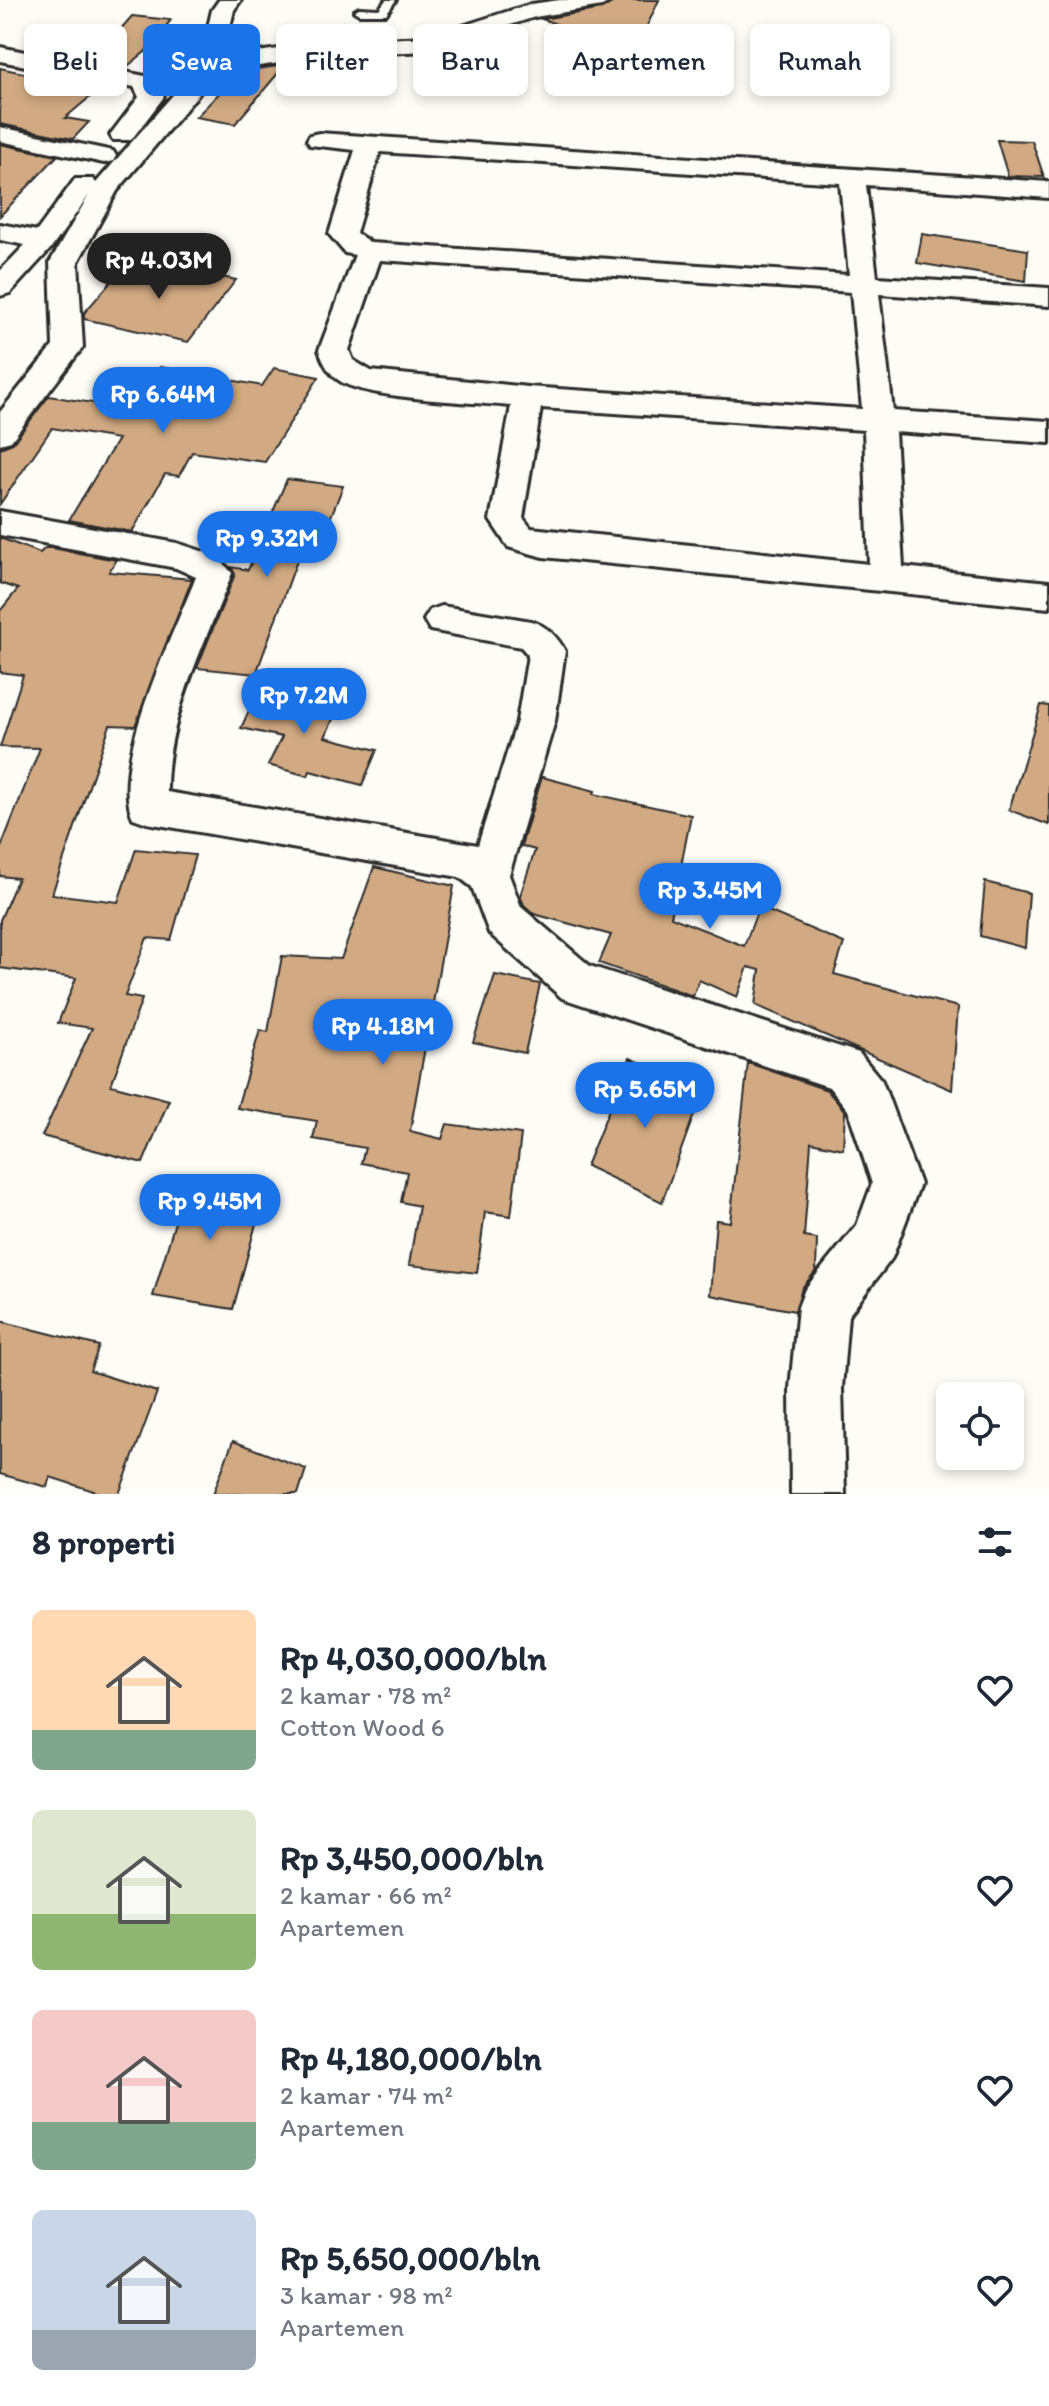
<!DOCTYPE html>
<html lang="id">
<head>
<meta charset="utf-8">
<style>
  body { margin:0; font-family:Itim,sans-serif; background:#f2f2f3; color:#1f2937; height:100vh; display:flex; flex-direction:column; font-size:30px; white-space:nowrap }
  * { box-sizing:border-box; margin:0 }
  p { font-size:26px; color:#747a83 }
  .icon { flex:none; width:44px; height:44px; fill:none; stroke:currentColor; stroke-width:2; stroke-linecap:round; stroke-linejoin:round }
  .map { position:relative; height:1494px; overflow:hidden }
  .panel { display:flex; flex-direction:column; background:#fff; flex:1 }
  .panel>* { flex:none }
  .hud { position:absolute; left:24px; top:24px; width:1002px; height:72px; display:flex; gap:16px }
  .fabs { position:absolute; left:936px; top:1382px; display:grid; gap:16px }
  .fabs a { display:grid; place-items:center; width:88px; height:88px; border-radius:12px; background:#fff; box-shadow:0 4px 12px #0003; font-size:40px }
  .price { position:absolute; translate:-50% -68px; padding:0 18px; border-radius:28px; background:#1a73e8; color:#fff; font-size:26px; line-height:52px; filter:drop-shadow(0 2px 4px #0008) }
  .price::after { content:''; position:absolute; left:50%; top:48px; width:24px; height:18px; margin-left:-12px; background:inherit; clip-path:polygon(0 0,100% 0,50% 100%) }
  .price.selected { background:#222; color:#fff }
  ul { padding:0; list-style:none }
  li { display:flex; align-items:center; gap:24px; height:200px; padding:0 32px }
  li span { display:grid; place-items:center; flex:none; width:224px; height:160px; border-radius:12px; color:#555 }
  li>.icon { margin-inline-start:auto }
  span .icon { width:96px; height:96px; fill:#fffc; stroke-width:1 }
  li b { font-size:34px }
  h2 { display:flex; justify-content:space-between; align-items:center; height:96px; padding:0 32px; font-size:34px }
  .tag { padding:0 28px; border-radius:12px; background:#fff; box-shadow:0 4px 12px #0003; font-size:28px; line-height:72px }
  .tag.selected { background:#1a73e8; color:#fff }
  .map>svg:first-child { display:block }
  .building { fill:#d1aa83; stroke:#2b2b2b; stroke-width:2 }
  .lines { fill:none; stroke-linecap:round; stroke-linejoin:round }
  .lane-casing { stroke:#2b2b2b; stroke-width:6 }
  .street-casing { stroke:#2b2b2b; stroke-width:6 }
  .lane { fill:#fdfcf7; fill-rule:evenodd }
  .street { fill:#fdfcf7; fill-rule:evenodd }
</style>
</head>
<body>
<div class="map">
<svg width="1049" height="1494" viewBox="0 0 1049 1494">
  <rect width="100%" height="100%" fill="#fdfcf7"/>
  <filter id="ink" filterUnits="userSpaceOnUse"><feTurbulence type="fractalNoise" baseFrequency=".0125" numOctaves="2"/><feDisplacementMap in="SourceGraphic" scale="16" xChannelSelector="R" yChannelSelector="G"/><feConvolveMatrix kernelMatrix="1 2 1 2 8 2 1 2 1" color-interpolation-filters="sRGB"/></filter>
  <g filter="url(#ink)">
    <g class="building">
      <polygon points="616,0 659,0 635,52 542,19 602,9"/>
      <polygon points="132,16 171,20 145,52 124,69 92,62"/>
      <polygon points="285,65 235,124 196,117 229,83 222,74"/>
      <polygon points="0,68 74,84 78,79 105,84 65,118 89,122 73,139 0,124"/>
      <polygon points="997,140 1032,141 1044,177 1008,176"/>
      <polygon points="0,144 57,156 0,216"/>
      <polygon points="922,234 1028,250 1026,281 917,263"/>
      <polygon points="128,262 190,275 193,271 236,280 188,342 84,319 84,313"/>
      <polygon points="160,367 262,386 274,368 319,377 265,462 192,452 179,476 165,474 132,532 69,520 118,439 52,428 0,504 0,448 13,443 49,396 131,409"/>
      <polygon points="287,479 343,486 326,529 309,527 256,674 197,668 235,574 231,567 248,570"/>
      <polygon points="0,538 40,553 45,548 52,548 116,560 109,572 192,579 135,726 110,725 52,894 118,902 136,849 195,855 171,940 147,938 125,996 142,999 111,1085 169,1100 143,1163 42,1136 92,1028 58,1023 76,978 0,968 0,920 18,878 0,876 0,850 40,748 0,747 23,675 0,672 0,611 18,589 0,583"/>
      <polygon points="265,676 299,683 289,705 334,717 325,737 377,750 362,785 310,771 308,776 268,765 282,737 241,728"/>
      <polygon points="1041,705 1049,706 1049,825 1009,810"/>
      <polygon points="542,777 595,791 594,794 691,815 671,917 744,946 759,907 844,943 834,974 958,1007 952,1090 755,1005 760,970 748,967 737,997 699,980 693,996 599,963 611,935 534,914 524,905 520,896 535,850 521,846"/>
      <polygon points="374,867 454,886 410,1131 442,1139 447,1124 521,1134 511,1216 485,1212 477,1273 409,1265 419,1206 401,1202 407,1172 361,1163 365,1148 313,1139 317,1121 237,1108 260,1030 268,1032 282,956 341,959"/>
      <polygon points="985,882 1029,893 1025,948 980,936"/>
      <polygon points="495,975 540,984 525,1053 473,1042"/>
      <polygon points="630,1058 703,1090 662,1202 586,1166"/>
      <polygon points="748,1063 827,1090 845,1111 843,1149 811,1142 804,1237 817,1239 816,1271 802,1288 795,1311 710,1295 716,1220 730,1222"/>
      <polygon points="189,1175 266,1187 233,1309 153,1296"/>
      <polygon points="0,1321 99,1346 90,1371 157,1392 119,1494 103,1494 50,1477 47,1487 0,1474"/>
      <polygon points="233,1441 306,1469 298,1494 213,1494"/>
    </g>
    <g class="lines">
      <defs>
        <polygon id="lane" points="386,0 396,0 386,14 359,14 354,11 359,8 379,9"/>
        <g id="street">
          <polygon points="219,0 241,0 234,10 223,57 335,41 428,37 531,4 560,0 613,0 602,6 535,17 430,51 335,55 217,72 117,191 78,262 83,347 11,441 0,444 0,412 53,346 50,262 89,195 53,246 10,293 0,296 0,271 25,245 0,240 0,224 37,231 75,179 93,179 96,183 199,65 212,10"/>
          <polygon points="0,47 150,77 164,94 163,98 131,140 113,140 110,135 139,97 134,87 0,61"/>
          <polygon points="0,127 113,151 116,156 113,161 104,163 0,141"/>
          <path d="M 319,133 L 1049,182 L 1049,198 L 866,185 L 877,277 L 1049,288 L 1049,306 L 879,294 L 893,411 L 1049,421 L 1049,443 L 895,432 L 903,567 L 1049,582 L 1049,608 L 543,557 L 508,547 L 490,520 L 511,406 C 473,402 367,399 340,381 C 329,374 323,362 319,350 L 355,255 L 345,253 L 329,234 L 355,150 L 310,145 L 307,140 L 310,135 ZM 380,152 L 840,183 L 849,275 L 371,243 L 356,233 ZM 380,260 L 851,292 L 862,409 L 528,387 L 371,371 L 353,360 L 349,350 ZM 541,408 L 864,430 L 869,564 L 531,528 L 523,518 Z"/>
          <path d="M 0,511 L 177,543 L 217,556 L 232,573 C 206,642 166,717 167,792 L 478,845 L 517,721 L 528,655 L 521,647 L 430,630 L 424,620 L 430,610 L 442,606 L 531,621 C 547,626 557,636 565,651 L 555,721 L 509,875 L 521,907 L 590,966 L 859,1053 L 882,1081 L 920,1184 L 892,1258 L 848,1316 L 842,1388 L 845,1494 L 791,1494 L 790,1388 L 798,1307 L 805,1289 L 857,1225 L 872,1184 L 848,1110 L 829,1087 L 562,998 L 489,933 L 472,887 L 459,877 L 147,823 L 133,818 C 108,765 175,631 196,577 L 176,568 L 0,535 Z"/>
        </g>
      </defs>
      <use href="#lane" class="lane-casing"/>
      <use href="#street" class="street-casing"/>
      <use href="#lane" class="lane"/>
      <use href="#street" class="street"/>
    </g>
  </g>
</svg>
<div class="fabs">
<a><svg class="icon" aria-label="locate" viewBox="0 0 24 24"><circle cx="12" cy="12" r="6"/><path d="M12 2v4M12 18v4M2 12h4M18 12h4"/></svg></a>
</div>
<b class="price selected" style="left:159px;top:301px">Rp 4.03M</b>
<b class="price" style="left:163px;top:435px">Rp 6.64M</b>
<b class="price" style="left:267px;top:579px">Rp 9.32M</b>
<b class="price" style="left:304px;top:736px">Rp 7.2M</b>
<b class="price" style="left:710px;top:931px">Rp 3.45M</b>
<b class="price" style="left:383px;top:1067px">Rp 4.18M</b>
<b class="price" style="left:645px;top:1130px">Rp 5.65M</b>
<b class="price" style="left:210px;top:1242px">Rp 9.45M</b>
<div class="hud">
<a class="tag">Beli</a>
<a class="tag selected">Sewa</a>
<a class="tag">Filter</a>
<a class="tag">Baru</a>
<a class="tag">Apartemen</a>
<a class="tag">Rumah</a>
</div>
</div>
<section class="panel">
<h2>8 properti<svg class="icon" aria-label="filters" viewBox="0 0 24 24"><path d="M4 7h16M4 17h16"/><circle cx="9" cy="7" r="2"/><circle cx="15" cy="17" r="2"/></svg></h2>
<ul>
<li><span style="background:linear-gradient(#ffd9b3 75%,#7fa58c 0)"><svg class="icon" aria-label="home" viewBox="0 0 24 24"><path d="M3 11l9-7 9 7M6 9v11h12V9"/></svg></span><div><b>Rp 4,030,000/bln</b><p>2 kamar · 78 m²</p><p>Cotton Wood 6</p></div><svg class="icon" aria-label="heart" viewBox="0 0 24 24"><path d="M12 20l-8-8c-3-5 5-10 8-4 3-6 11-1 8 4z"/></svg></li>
<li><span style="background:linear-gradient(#dfe7d0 65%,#8fb573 0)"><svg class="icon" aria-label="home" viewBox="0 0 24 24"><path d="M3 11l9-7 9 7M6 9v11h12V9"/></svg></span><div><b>Rp 3,450,000/bln</b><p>2 kamar · 66 m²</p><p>Apartemen</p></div><svg class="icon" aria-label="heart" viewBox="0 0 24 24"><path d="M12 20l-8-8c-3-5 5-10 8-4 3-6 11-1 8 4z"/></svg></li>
<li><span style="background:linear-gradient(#f6c9c9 70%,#7fa58c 0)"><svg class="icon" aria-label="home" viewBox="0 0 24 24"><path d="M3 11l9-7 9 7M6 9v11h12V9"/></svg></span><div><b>Rp 4,180,000/bln</b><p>2 kamar · 74 m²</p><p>Apartemen</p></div><svg class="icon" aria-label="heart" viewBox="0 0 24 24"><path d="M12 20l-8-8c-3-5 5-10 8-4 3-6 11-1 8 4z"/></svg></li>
<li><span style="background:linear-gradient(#c9d6e8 75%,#9aa5b1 0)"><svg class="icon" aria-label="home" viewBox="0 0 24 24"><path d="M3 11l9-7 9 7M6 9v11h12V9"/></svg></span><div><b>Rp 5,650,000/bln</b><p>3 kamar · 98 m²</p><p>Apartemen</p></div><svg class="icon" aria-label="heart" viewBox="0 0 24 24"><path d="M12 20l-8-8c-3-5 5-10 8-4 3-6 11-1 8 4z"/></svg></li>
</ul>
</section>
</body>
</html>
